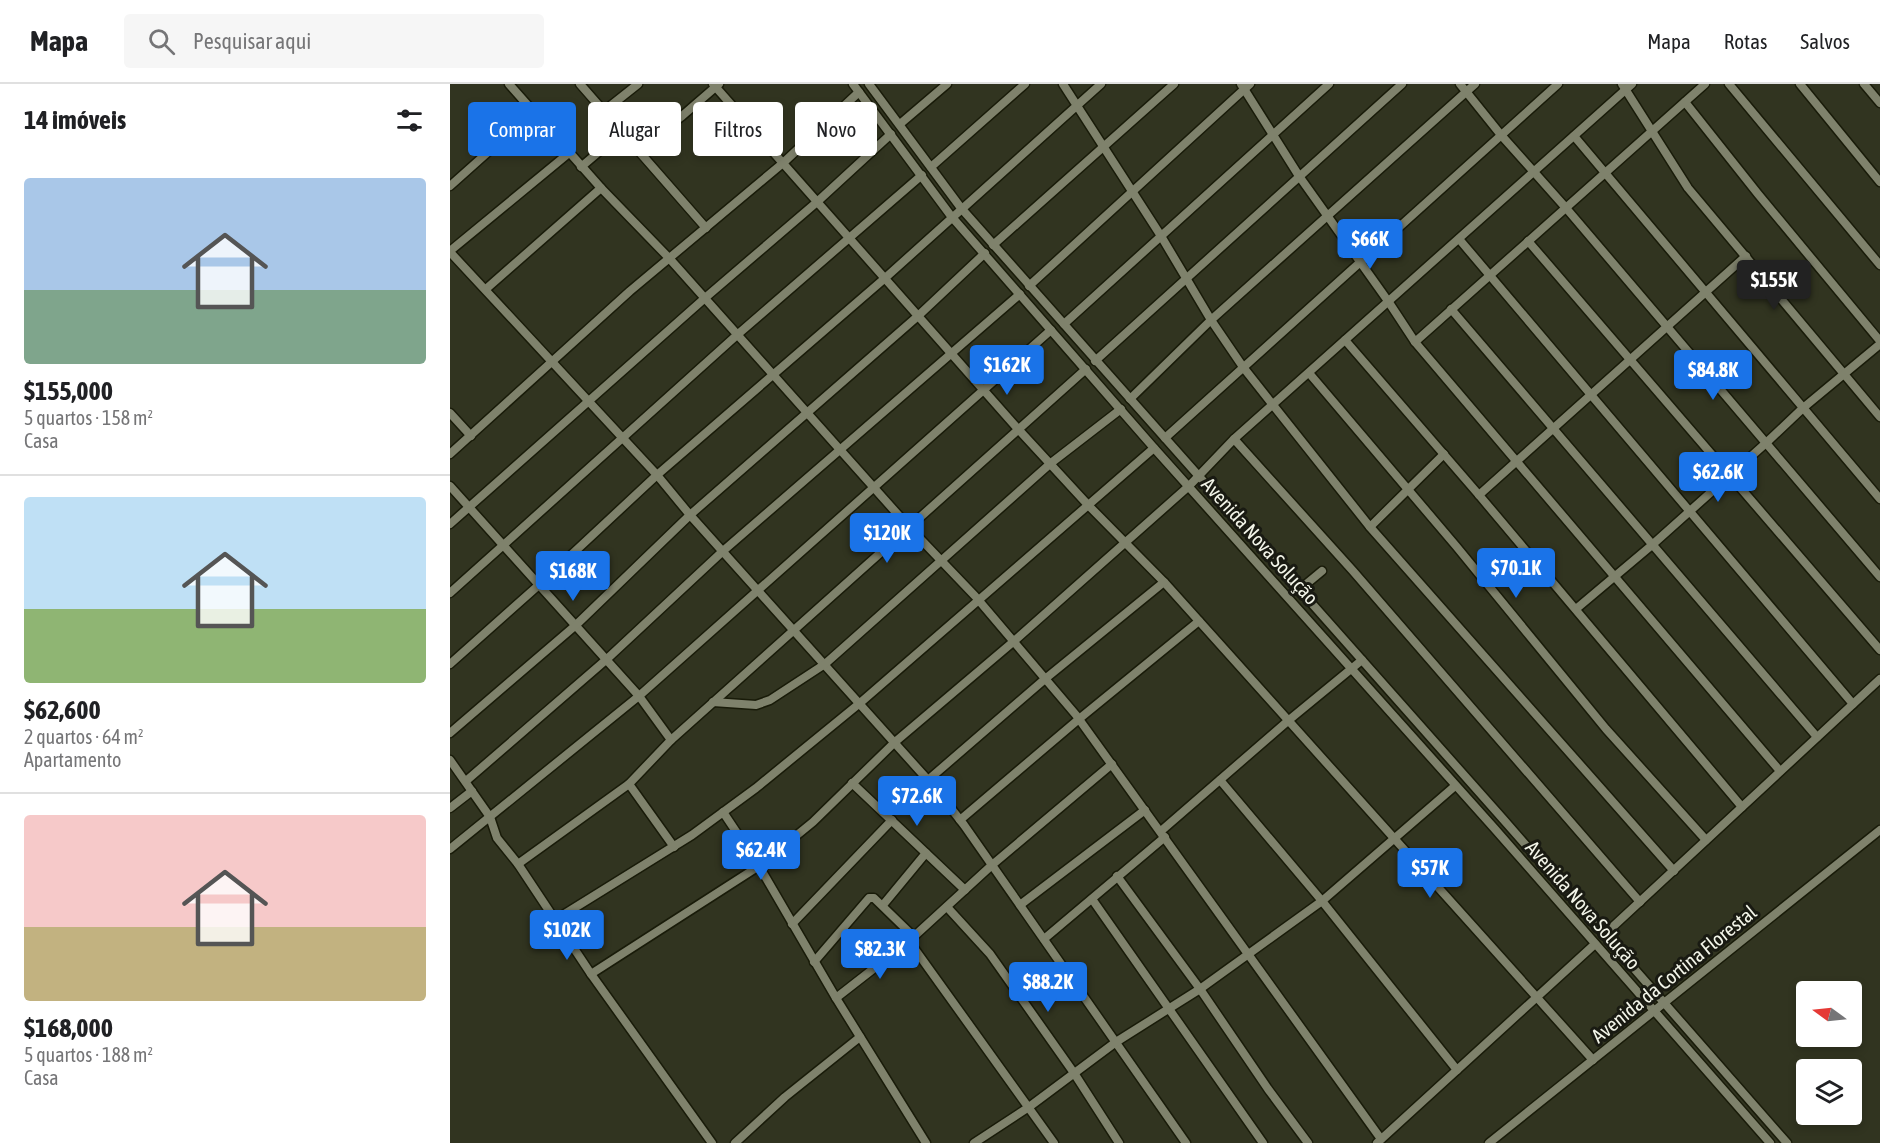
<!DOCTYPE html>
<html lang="pt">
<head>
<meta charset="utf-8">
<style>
  body { margin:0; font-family:"Asap Condensed",sans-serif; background:#f6f6f6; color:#202124; height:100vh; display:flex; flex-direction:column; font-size:22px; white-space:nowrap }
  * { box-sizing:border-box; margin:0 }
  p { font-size:20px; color:#757577 }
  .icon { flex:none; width:33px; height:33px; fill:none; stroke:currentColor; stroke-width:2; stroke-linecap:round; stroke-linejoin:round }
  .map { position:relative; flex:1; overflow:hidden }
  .side { display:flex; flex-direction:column; background:#fff; width:450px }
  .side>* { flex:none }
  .hud { position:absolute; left:18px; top:18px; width:570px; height:54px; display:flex; gap:12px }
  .needle { width:39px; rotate:285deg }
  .tools { position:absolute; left:1346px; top:897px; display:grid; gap:12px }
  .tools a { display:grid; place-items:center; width:66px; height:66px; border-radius:6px; background:#fff; box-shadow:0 3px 9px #0003; font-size:30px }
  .price { position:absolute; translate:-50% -51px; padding:0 14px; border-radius:6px; background:#1a73e8; color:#fff; font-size:20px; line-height:39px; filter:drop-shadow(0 2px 3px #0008) }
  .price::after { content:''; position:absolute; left:50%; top:36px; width:18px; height:14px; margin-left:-9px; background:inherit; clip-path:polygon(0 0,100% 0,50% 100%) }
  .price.selected { background:#222; color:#fff }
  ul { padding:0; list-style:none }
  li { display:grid; align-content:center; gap:12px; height:318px; padding:0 24px }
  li+li { border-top:2px solid #e0e0e0 }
  li span { display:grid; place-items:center; height:186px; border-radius:6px; color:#555 }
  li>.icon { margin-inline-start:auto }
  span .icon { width:108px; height:108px; fill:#fffc; stroke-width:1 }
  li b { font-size:26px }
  h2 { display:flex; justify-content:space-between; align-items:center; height:72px; padding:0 24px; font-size:26px }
  .chip { padding:0 21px; border-radius:6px; background:#fff; box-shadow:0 3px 9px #0003; font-size:21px; line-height:54px }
  .chip.selected { background:#1a73e8; color:#fff }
  header { display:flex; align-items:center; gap:36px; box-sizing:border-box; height:84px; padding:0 30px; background:#fff; border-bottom:2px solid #e0e0e0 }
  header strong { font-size:28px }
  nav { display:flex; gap:33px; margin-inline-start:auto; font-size:21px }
  .search { width:420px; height:54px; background:#f6f6f6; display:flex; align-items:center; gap:15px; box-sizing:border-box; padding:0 21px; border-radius:6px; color:#757577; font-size:22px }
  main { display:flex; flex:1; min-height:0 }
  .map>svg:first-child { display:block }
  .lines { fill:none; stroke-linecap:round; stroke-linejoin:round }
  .minor-casing { stroke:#191b09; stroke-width:11 }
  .minor { stroke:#7f826c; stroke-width:8 }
  .labels { text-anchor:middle; stroke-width:6; stroke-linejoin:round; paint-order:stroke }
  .street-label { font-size:20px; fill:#f3f5e9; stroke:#191a12 }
</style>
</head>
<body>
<header>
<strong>Mapa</strong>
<div class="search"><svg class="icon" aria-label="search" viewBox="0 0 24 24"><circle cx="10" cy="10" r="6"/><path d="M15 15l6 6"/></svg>Pesquisar aqui</div>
<nav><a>Mapa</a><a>Rotas</a><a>Salvos</a></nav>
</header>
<main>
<section class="side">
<h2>14 imóveis<svg class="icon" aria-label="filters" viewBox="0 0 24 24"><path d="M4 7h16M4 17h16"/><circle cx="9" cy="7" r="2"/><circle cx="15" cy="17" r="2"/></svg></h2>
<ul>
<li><span style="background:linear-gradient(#a9c7e8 60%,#7fa58c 0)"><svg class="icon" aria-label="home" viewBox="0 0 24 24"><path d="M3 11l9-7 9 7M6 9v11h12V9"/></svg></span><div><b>$155,000</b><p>5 quartos · 158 m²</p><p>Casa</p></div></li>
<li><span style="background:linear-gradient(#bfe0f5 60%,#8fb573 0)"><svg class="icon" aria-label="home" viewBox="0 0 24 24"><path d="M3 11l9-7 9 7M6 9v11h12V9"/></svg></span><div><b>$62,600</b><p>2 quartos · 64 m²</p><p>Apartamento</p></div></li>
<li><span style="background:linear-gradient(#f6c9c9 60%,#c2b280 0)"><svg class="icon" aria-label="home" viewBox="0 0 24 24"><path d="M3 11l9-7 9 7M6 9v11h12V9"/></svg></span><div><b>$168,000</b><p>5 quartos · 188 m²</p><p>Casa</p></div></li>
</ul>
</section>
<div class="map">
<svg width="1430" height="1059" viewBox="0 0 1430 1059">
  <rect width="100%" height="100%" fill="#313420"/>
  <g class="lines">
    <defs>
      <g id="minor">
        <polyline points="59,0 151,104 219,174 459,443 525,512 626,631 931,1055"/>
        <polyline points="130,0 256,144"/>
        <polyline points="263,0 568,345 639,422 714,498 1143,976"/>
        <polyline points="403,0 501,132 704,364 1044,744 1320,1059"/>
        <polyline points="419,0 511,124 1053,735 1337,1059"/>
        <polyline points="613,0 711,152 761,236 793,283 823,321 920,443 1224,787"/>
        <polyline points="791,0 849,92 938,217 965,258 1330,687"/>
        <polyline points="1010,0 1051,51 1116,124 1430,493"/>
        <polyline points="1172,0 1238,104 1430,333"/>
        <polyline points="1279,0 1430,181"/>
        <polyline points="1350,0 1430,98"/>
        <polyline points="1414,0 1430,19"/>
        <polyline points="1235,18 1308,110 1430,257"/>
        <polyline points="154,27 188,0"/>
        <polyline points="450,40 497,0"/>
        <polyline points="1124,52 1430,415"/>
        <polyline points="187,66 232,32 269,0"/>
        <polyline points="131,83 172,48"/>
        <polyline points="481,83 575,0"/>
        <polyline points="0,102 83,28"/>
        <polyline points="1009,155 1403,620"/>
        <polyline points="1078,157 1430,566"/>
        <polyline points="543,161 724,0"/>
        <polyline points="0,167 119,69"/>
        <polyline points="0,168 207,391 240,431 486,705 514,741 736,1059"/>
        <polyline points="579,202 800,0"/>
        <polyline points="36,205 151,104"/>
        <polyline points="1001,225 1367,653"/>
        <polyline points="614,240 879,0"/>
        <polyline points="895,256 1029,411 1292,723"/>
        <polyline points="965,258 1255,0"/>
        <polyline points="645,277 952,0"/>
        <polyline points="859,289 1006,462 1156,645 1256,756"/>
        <polyline points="680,315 761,236 1025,0"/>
        <polyline points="0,329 21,352"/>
        <polyline points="715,354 1108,0"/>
        <polyline points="784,355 903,487 1190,818"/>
        <polyline points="0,370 180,207 333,79 409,8"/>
        <polyline points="0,402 189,612 221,656"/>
        <polyline points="1029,411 1296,172"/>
        <polyline points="0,440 255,214 367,118 441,50"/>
        <polyline points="920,443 994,370"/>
        <polyline points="849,506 872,487"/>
        <polyline points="0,509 287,251 472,91"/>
        <polyline points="1126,525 1202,461 1316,359 1353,324 1430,260"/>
        <polyline points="0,580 90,500 207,391 434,195 651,0"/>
        <polyline points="263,618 306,621 320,616 375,580 601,379 671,325"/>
        <polyline points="0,649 126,541 240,431 468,232 535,169"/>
        <polyline points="0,676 40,733 47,754 68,780 141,890 262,1059"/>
        <polyline points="478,696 595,595 714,498"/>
        <polyline points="770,696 872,817 1007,986"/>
        <polyline points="16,697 157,575 273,467 570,210"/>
        <polyline points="402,699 515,806"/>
        <polyline points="179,700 224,763"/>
        <polyline points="0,724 22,707"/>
        <polyline points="273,728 309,782 386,914 476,1059"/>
        <polyline points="510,736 629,635 749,537"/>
        <polyline points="711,747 839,636 912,576"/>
        <polyline points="0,765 189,612 601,246"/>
        <polyline points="68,780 179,700 221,656 636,285"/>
        <polyline points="667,792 750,905 818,1005 858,1059"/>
        <polyline points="642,815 813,1059"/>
        <polyline points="433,821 476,769"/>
        <polyline points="570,821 695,726"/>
        <polyline points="497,823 540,870 624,989 669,1059"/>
        <polyline points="105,836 242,751 306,704 410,619 704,364"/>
        <polyline points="342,840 442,736"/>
        <polyline points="1155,850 1430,595"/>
        <polyline points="594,855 715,753"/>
        <polyline points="364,878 419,814 424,814 460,849 459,857 604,1059"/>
        <polyline points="141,890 309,782 363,738 445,658 563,558 739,402 784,355 1182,0"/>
        <polyline points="386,914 459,857 542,781 662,680"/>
        <polyline points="285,1059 335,1013 410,953"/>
        <polyline points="524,1059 579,1023 666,958 750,905 872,817 1005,702"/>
        <polyline points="927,1059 1145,860"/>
        <polyline points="1039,1059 1430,746"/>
      </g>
    </defs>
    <use href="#minor" class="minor-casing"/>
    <use href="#minor" class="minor"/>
  </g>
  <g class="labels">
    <g class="street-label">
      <text transform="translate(810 457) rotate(48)" y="7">Avenida Nova Solução</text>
      <text transform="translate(1133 821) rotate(49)" y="7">Avenida Nova Solução</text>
      <text transform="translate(1224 890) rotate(-39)" y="7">Avenida da Cortina Florestal</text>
    </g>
  </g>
</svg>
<div class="tools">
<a><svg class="needle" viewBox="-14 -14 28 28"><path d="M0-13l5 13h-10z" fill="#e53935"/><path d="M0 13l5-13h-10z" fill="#757577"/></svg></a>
<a><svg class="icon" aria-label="layers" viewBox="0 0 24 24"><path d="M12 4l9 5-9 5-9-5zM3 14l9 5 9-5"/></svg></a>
</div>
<b class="price" style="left:920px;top:186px">$66K</b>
<b class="price selected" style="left:1324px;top:227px">$155K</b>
<b class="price" style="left:557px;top:312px">$162K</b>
<b class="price" style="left:1263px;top:317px">$84.8K</b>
<b class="price" style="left:1268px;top:419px">$62.6K</b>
<b class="price" style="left:437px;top:480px">$120K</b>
<b class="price" style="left:1066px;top:515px">$70.1K</b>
<b class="price" style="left:123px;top:518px">$168K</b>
<b class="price" style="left:467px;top:743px">$72.6K</b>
<b class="price" style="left:311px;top:797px">$62.4K</b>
<b class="price" style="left:980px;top:815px">$57K</b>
<b class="price" style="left:117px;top:877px">$102K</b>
<b class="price" style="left:430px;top:896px">$82.3K</b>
<b class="price" style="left:598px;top:929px">$88.2K</b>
<div class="hud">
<a class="chip selected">Comprar</a>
<a class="chip">Alugar</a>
<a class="chip">Filtros</a>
<a class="chip">Novo</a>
</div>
</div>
</main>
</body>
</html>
